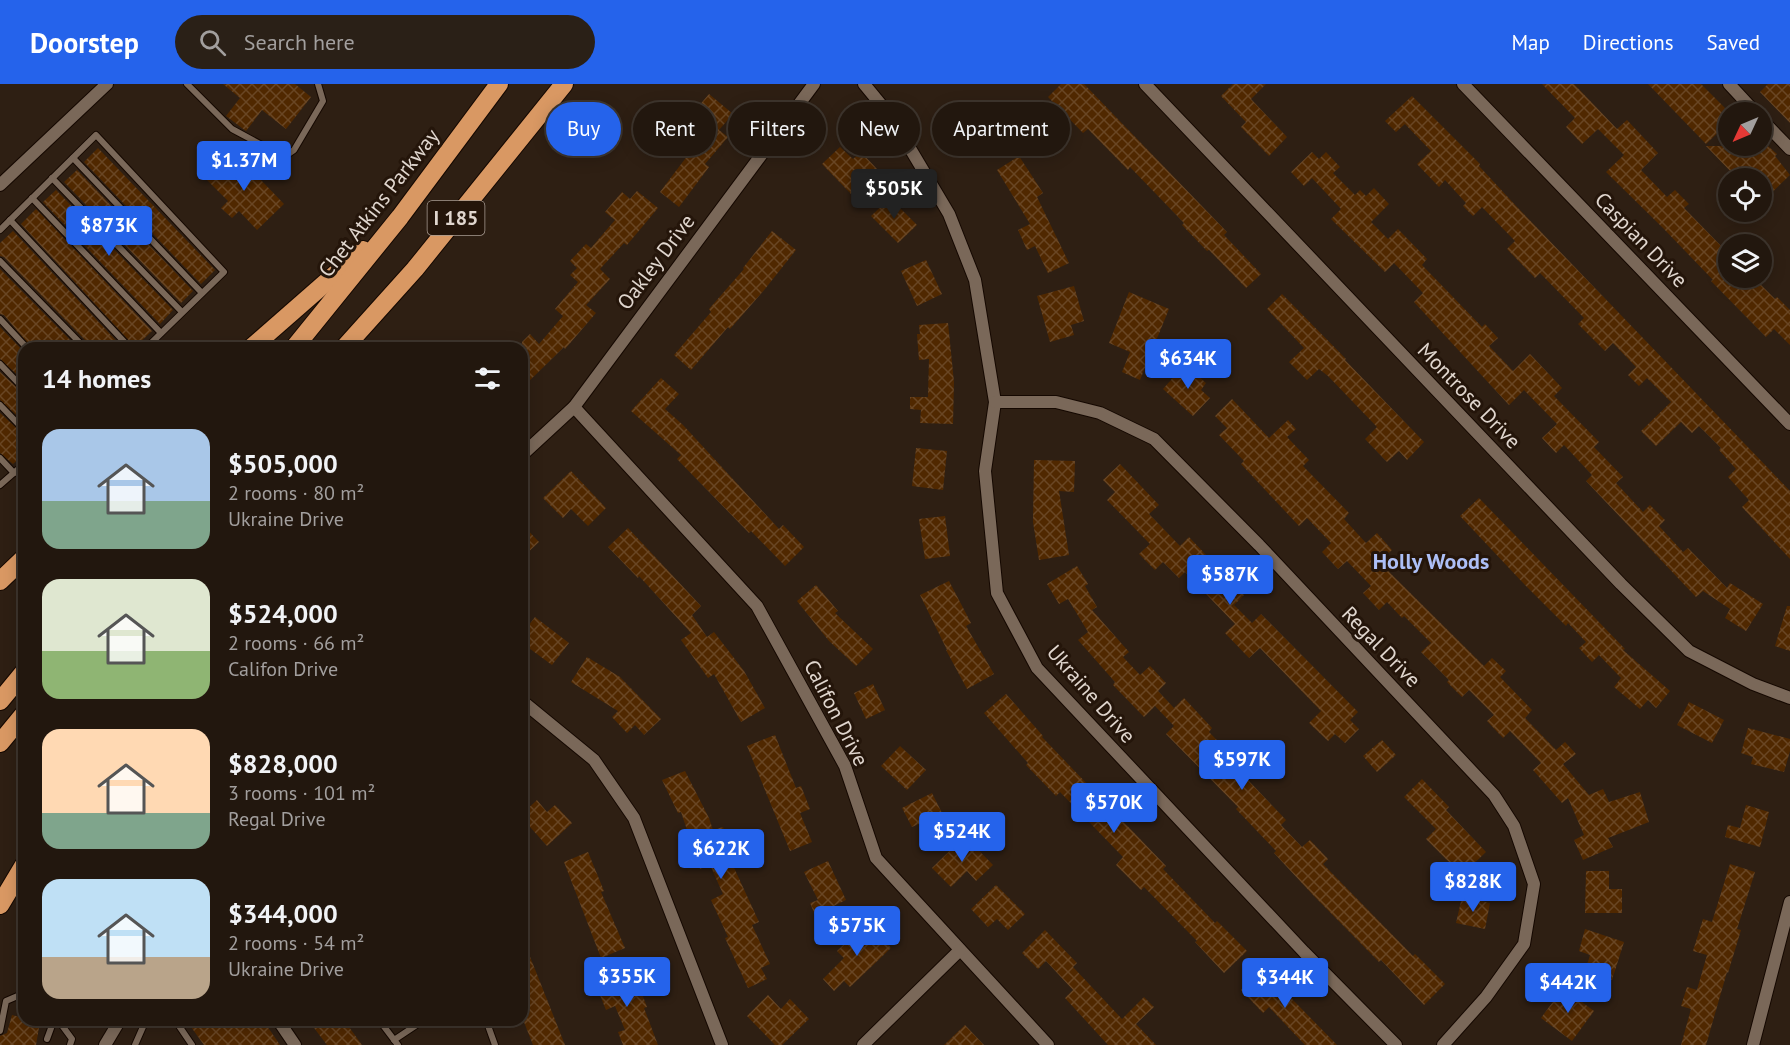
<!DOCTYPE html>
<html lang="en">
<head>
<meta charset="utf-8">
<style>
  body { margin:0; font-family:"PT Sans",sans-serif; background:#2a2017; color:#f1f3f6; height:100vh; display:flex; flex-direction:column; font-size:22px; white-space:nowrap }
  * { box-sizing:border-box; margin:0 }
  p { font-size:20px; color:#a29f9e }
  .icon { flex:none; width:33px; height:33px; fill:none; stroke:currentColor; stroke-width:2; stroke-linecap:round; stroke-linejoin:round }
  .map { position:relative; flex:1; overflow:hidden }
  .details { position:absolute; left:18px; top:258px; width:510px; height:684px; display:flex; flex-direction:column; background:#22170e; border-radius:18px; box-shadow:0 3px 15px #0003,0 0 0 2px #3f362e }
  .details>* { flex:none }
  .banner { position:absolute; left:546px; top:18px; width:570px; height:54px; display:flex; gap:12px }
  .needle { width:39px; rotate:226deg }
  .tools { position:absolute; left:1718px; top:18px; display:grid; gap:12px }
  .tools a { display:grid; place-items:center; width:54px; height:54px; border-radius:50%; background:#22170e; box-shadow:0 3px 15px #0003,0 0 0 2px #3f362e; font-size:30px }
  .price { position:absolute; translate:-50% -51px; padding:0 14px; border-radius:6px; background:#2563eb; color:#fff; font-size:20px; line-height:39px; filter:drop-shadow(0 2px 3px #0008) }
  .price::after { content:''; position:absolute; left:50%; top:36px; width:18px; height:14px; margin-left:-9px; background:inherit; clip-path:polygon(0 0,100% 0,50% 100%) }
  .price.selected { background:#222; color:#fff }
  ul { padding:0; list-style:none }
  li { display:flex; align-items:center; gap:18px; height:150px; padding:0 24px }
  li span { display:grid; place-items:center; flex:none; width:168px; height:120px; border-radius:18px; color:#555 }
  li>.icon { margin-inline-start:auto }
  span .icon { width:72px; height:72px; fill:#fffc; stroke-width:1 }
  li b { font-size:26px }
  h2 { display:flex; justify-content:space-between; align-items:center; height:72px; padding:0 24px; font-size:26px }
  .pill { padding:0 21px; border-radius:27px; background:#22170e; box-shadow:0 3px 15px #0003,0 0 0 2px #3f362e; font-size:21px; line-height:54px }
  .pill.selected { background:#2563eb; color:#fff }
  header { display:flex; align-items:center; gap:36px; box-sizing:border-box; height:84px; padding:0 30px; background:#2563eb; color:#fff }
  header strong { font-size:28px }
  nav { display:flex; gap:33px; margin-inline-start:auto; font-size:21px }
  .search { width:420px; height:54px; background:#2a2017; display:flex; align-items:center; gap:15px; box-sizing:border-box; padding:0 21px; border-radius:33px; color:#a29f9e; font-size:22px }
  .map>svg:first-child { display:block }
  .building { fill:url(#building-cross-hatch) }
  .lines { fill:none; stroke-linecap:round; stroke-linejoin:round }
  .service-casing { stroke:#150801; stroke-width:8 }
  .minor-casing { stroke:#150801; stroke-width:14 }
  .motorway-casing { stroke:#150801; stroke-width:20 }
  .service { stroke:#7a6859; stroke-width:6 }
  .minor { stroke:#7a6859; stroke-width:12 }
  .motorway { stroke:#d99863; stroke-width:18 }
  .labels { text-anchor:middle; stroke-width:6; stroke-linejoin:round; paint-order:stroke }
  .shield { fill:#24150a; stroke:#a89c93; stroke-width:1.5 }
  .shield-label { font-size:20px; font-weight:bold; fill:#e0d6ce }
  .street-label { font-size:21px; fill:#e0d6ce; stroke:#24150a }
  .neighbourhood-label { font-size:22px; font-weight:bold; fill:#adbff6; stroke:#24150a }
</style>
</head>
<body>
<header>
<strong>Doorstep</strong>
<div class="search"><svg class="icon" aria-label="search" viewBox="0 0 24 24"><circle cx="10" cy="10" r="6"/><path d="M15 15l6 6"/></svg>Search here</div>
<nav><a>Map</a><a>Directions</a><a>Saved</a></nav>
</header>
<div class="map">
<svg width="1790" height="961" viewBox="0 0 1790 961">
  <defs>
    <pattern id="building-cross-hatch" width="8" height="8" patternUnits="userSpaceOnUse" patternTransform="scale(1.5)"><rect width="8" height="8" fill="#502800"/><path d="M0 0l8 8M0 8l8-8" fill="none" stroke="#694624"/></pattern>
  </defs>
  <rect width="100%" height="100%" fill="#2e1f13"/>
  <g class="building">
    <polygon points="223,0 295,0 311,13 286,45 262,26 246,47 226,32 240,14"/>
    <polygon points="1061,0 1084,0 1227,148 1224,151 1261,190 1246,204 1209,166 1207,167 1182,141 1184,139 1130,83 1128,86 1088,45 1083,49 1048,13"/>
    <polygon points="1233,0 1266,0 1251,15 1287,53 1269,72 1241,43 1246,38 1221,12"/>
    <polygon points="1542,0 1574,0 1617,45 1627,36 1658,69 1641,86 1667,113 1675,106 1689,120 1684,124 1728,169 1728,194 1754,194 1775,215 1777,213 1790,226 1790,261 1774,245 1766,253 1711,197 1713,196 1663,144 1606,88 1624,71 1598,45 1582,60 1566,43 1575,34"/>
    <polygon points="1648,0 1701,0 1728,27 1728,39 1706,60"/>
    <polygon points="1768,0 1790,0 1790,39 1760,8"/>
    <polygon points="709,10 733,30 719,46 728,53 705,80 709,83 679,123 660,108 697,59 680,44"/>
    <polygon points="1412,12 1480,80 1479,82 1518,124 1790,407 1790,475 1742,423 1749,416 1728,393 1736,385 1719,366 1721,364 1699,342 1692,349 1681,338 1656,362 1641,347 1671,318 1647,294 1639,302 1628,291 1636,283 1613,259 1605,267 1578,240 1584,234 1540,189 1535,194 1507,165 1515,157 1482,123 1473,132 1463,122 1466,119 1445,96 1439,103 1417,80 1431,67 1405,40 1396,48 1385,37"/>
    <polygon points="990,22 1011,45 994,60 973,37"/>
    <polygon points="1706,62 1768,62 1777,70 1775,72 1790,91 1761,119 1761,94 1737,94"/>
    <polygon points="840,63 853,75 861,68 877,85 851,110 822,80"/>
    <polygon points="98,64 215,186 201,200 84,78"/>
    <polygon points="234,68 284,120 257,146 239,127 232,134 221,124 228,117 206,95"/>
    <polygon points="1312,68 1319,75 1326,68 1340,83 1333,89 1355,111 1360,106 1366,112 1374,104 1389,120 1371,138 1388,155 1398,145 1427,175 1422,181 1482,243 1485,240 1498,254 1489,262 1513,287 1530,270 1562,304 1554,312 1599,358 1594,363 1623,393 1616,399 1643,428 1650,421 1665,436 1659,442 1683,468 1688,464 1727,504 1730,499 1763,520 1746,547 1725,534 1730,525 1703,507 1696,513 1586,397 1592,391 1564,361 1556,369 1542,354 1557,340 1524,306 1509,321 1414,218 1423,209 1394,179 1385,188 1331,135 1341,125 1312,94 1304,102 1291,88"/>
    <polygon points="1019,72 1043,109 1037,113 1069,179 1048,189 1035,162 1027,166 1018,146 1030,140 997,86"/>
    <polygon points="77,86 193,207 181,219 64,98"/>
    <polygon points="56,106 173,226 160,240 43,118"/>
    <polygon points="637,107 658,124 627,161 624,159 600,185 610,195 586,221 596,229 565,265 564,263 522,304 522,258 530,250 539,260 563,232 555,225 578,198 570,191 577,184 570,177 586,160 591,164 615,136 605,128 622,108 630,115"/>
    <polygon points="890,114 917,141 898,159 871,132"/>
    <polygon points="36,125 152,247 135,263 21,140"/>
    <polygon points="13,147 123,264 90,264 89,260 4,173 0,172 0,159"/>
    <polygon points="772,147 796,166 765,205 730,245 728,243 691,286 674,271 711,228 709,225 744,185 743,184"/>
    <polygon points="926,176 942,210 917,222 901,187"/>
    <polygon points="0,185 78,264 32,264 4,231 0,230"/>
    <polygon points="1074,202 1084,237 1071,241 1074,251 1050,258 1037,212"/>
    <polygon points="1129,208 1169,225 1140,296 1122,288 1130,268 1109,259"/>
    <polygon points="1282,210 1346,275 1345,276 1424,358 1407,376 1399,367 1387,378 1365,355 1377,343 1328,292 1319,285 1307,296 1289,278 1304,264 1267,225"/>
    <polygon points="948,239 954,298 953,340 920,339 921,326 910,325 910,313 928,313 929,275 919,276 917,250 920,250 919,241"/>
    <polygon points="0,243 24,268 24,297 0,275"/>
    <polygon points="1185,280 1206,299 1201,306 1210,314 1193,332 1163,305"/>
    <polygon points="0,288 24,310 24,338 0,316"/>
    <polygon points="661,294 679,310 665,325 683,341 779,445 783,441 804,463 785,482 751,447 749,449 677,375 681,371 631,327"/>
    <polygon points="1232,315 1269,354 1288,336 1296,345 1287,353 1309,376 1303,382 1349,429 1344,435 1366,459 1377,449 1392,466 1379,478 1484,582 1492,574 1506,587 1500,593 1532,626 1525,634 1556,666 1565,658 1576,670 1563,680 1589,711 1603,705 1609,718 1640,708 1649,738 1608,754 1613,763 1583,776 1574,756 1584,751 1568,714 1562,719 1533,686 1541,679 1510,647 1503,654 1487,637 1494,631 1469,606 1462,613 1447,598 1449,596 1421,568 1431,559 1404,532 1402,534 1387,518 1379,526 1363,509 1371,502 1347,477 1338,485 1322,468 1331,459 1307,434 1299,442 1241,380 1244,377 1219,351 1227,344 1215,332"/>
    <polygon points="0,329 24,351 24,371 13,380 0,369"/>
    <polygon points="916,364 947,367 943,406 912,402"/>
    <polygon points="1034,376 1075,377 1074,408 1059,407 1069,471 1039,476 1033,438"/>
    <polygon points="1120,380 1159,421 1149,430 1180,462 1189,453 1244,511 1234,521 1252,539 1261,530 1358,628 1350,636 1359,645 1345,659 1335,650 1328,657 1309,639 1321,627 1260,564 1249,574 1225,549 1235,540 1185,488 1179,494 1163,478 1155,486 1139,470 1150,460 1107,416 1115,408 1103,396"/>
    <polygon points="571,387 606,424 588,442 571,425 563,434 543,414"/>
    <polygon points="1479,414 1625,565 1623,566 1670,607 1656,624 1648,616 1640,625 1614,603 1621,594 1599,571 1592,578 1579,564 1586,558 1568,539 1566,542 1525,501 1460,432"/>
    <polygon points="945,432 950,472 925,475 919,435"/>
    <polygon points="522,440 539,458 522,474"/>
    <polygon points="628,444 701,522 692,531 707,553 714,548 744,587 765,624 741,638 714,590 708,594 681,556 691,549 639,492 638,494 608,463"/>
    <polygon points="1077,482 1088,500 1085,502 1097,523 1092,526 1129,568 1123,573 1140,591 1150,582 1166,599 1158,607 1174,624 1184,614 1212,644 1209,648 1251,691 1247,695 1286,736 1281,741 1302,763 1310,756 1328,775 1323,780 1413,872 1415,870 1445,900 1424,921 1381,876 1379,878 1313,811 1274,769 1276,767 1236,725 1238,723 1166,650 1174,642 1155,622 1144,633 1113,601 1115,598 1078,556 1088,548 1068,515 1059,520 1047,500"/>
    <polygon points="949,497 971,539 966,542 994,590 967,605 946,566 947,566 920,511"/>
    <polygon points="816,501 838,527 835,529 873,565 856,582 829,557 797,517"/>
    <polygon points="1787,522 1790,522 1790,567 1775,562"/>
    <polygon points="535,533 569,559 552,581 522,559 522,550"/>
    <polygon points="587,573 620,593 661,635 644,651 635,641 627,649 612,633 618,627 571,598"/>
    <polygon points="873,600 885,626 866,635 854,609"/>
    <polygon points="1006,610 1043,652 1042,653 1166,782 1163,785 1215,839 1217,837 1247,867 1224,889 1195,858 1197,857 1144,803 1141,806 1116,781 1123,773 1060,708 1056,712 1026,681 1028,679 984,629"/>
    <polygon points="1689,618 1724,636 1712,659 1677,641"/>
    <polygon points="1748,644 1790,655 1790,667 1784,688 1751,680 1753,673 1741,669"/>
    <polygon points="775,651 796,704 801,702 810,725 800,729 812,758 790,767 747,662"/>
    <polygon points="1382,656 1396,671 1377,688 1363,672"/>
    <polygon points="900,662 926,686 907,706 881,682"/>
    <polygon points="685,687 709,734 713,746 723,743 733,774 730,775 759,838 752,841 770,880 761,884 767,895 748,904 725,854 728,853 711,816 723,810 710,781 700,785 681,728 678,729 662,696"/>
    <polygon points="1422,695 1449,723 1446,726 1486,768 1462,791 1426,755 1436,745 1404,713"/>
    <polygon points="932,709 950,745 929,756 921,739 912,743 902,724"/>
    <polygon points="537,716 547,728 555,721 572,739 547,762 522,734 522,730"/>
    <polygon points="1746,721 1769,728 1760,763 1725,753 1728,741 1740,744"/>
    <polygon points="965,752 993,781 976,797 967,787 951,803 932,784"/>
    <polygon points="588,768 604,807 601,808 625,864 601,874 564,778"/>
    <polygon points="828,777 846,816 815,831 810,819 818,816 804,788"/>
    <polygon points="1730,780 1755,788 1737,845 1741,846 1728,889 1727,888 1706,961 1681,961 1691,925 1681,922 1687,903 1697,906 1707,871 1693,867 1703,835 1712,838"/>
    <polygon points="1586,787 1609,787 1609,805 1622,805 1622,829 1585,829"/>
    <polygon points="996,801 1025,830 1008,846 997,835 988,843 971,825"/>
    <polygon points="1462,813 1490,819 1485,845 1456,839"/>
    <polygon points="867,838 891,864 850,903 844,897 834,907 823,895 844,874 837,867"/>
    <polygon points="1585,845 1624,858 1612,896 1585,888 1590,871 1579,867"/>
    <polygon points="1045,846 1077,879 1073,883 1122,935 1144,913 1154,923 1136,940 1156,961 1108,961 1065,914 1073,906 1046,877 1038,885 1022,869"/>
    <polygon points="523,855 565,961 533,961 522,933"/>
    <polygon points="616,881 625,904 638,899 647,923 644,924 658,961 623,961 618,948 625,946 615,922 606,926 595,899 605,895 601,887"/>
    <polygon points="1263,884 1293,916 1337,961 1305,961 1269,923 1263,929 1241,906"/>
    <polygon points="1563,904 1594,927 1572,957 1541,934"/>
    <polygon points="768,911 781,925 790,915 809,935 782,961 775,961 747,932"/>
    <polygon points="12,931 24,934 24,936 40,938 36,961 0,961 0,952 7,949"/>
    <polygon points="186,936 263,936 280,961 204,961"/>
    <polygon points="308,936 344,936 362,961 327,961"/>
    <polygon points="965,941 984,961 944,961"/>
  </g>
  <g class="lines">
    <defs>
      <g id="service">
        <polyline points="187,0 232,45 284,73 294,66 323,17 318,0"/>
        <polyline points="73,74 202,209"/>
        <polyline points="52,94 182,228"/>
        <polyline points="32,114 161,249"/>
        <polyline points="10,136 130,264"/>
        <polyline points="0,146 96,51 224,188 146,264"/>
        <polyline points="0,177 85,264"/>
        <polyline points="0,235 27,264"/>
        <polyline points="0,280 24,305"/>
        <polyline points="0,321 24,346"/>
        <polyline points="0,374 14,389"/>
        <polyline points="0,401 24,380"/>
        <polyline points="58,936 72,955 70,961"/>
        <polyline points="175,936 192,961"/>
        <polyline points="379,936 398,961"/>
        <polyline points="486,936 495,961"/>
        <polyline points="0,947 6,917 20,911 24,912"/>
        <polyline points="47,955 54,936"/>
        <polyline points="394,956 424,936"/>
        <polyline points="135,961 146,936"/>
      </g>
      <g id="minor">
        <polyline points="864,0 892,34 949,130 975,196 995,318 985,387 997,509 1037,584 1304,868 1396,961"/>
        <polyline points="1145,0 1621,500 1689,567 1753,600 1790,614"/>
        <polyline points="1463,0 1790,340"/>
        <polyline points="1729,0 1755,28"/>
        <polyline points="1761,35 1790,65"/>
        <polyline points="0,101 107,0"/>
        <polyline points="995,318 1056,318 1100,329 1154,355 1259,461 1494,711 1514,742 1534,800 1524,860 1486,913 1443,961"/>
        <polyline points="574,323 757,522 845,682 876,774 1048,961"/>
        <polyline points="522,371 574,323 814,0"/>
        <polyline points="522,617 594,676 634,734 722,961"/>
        <polyline points="278,936 295,961"/>
        <polyline points="105,961 120,936"/>
        <polyline points="863,961 960,866"/>
        <polyline points="1753,961 1790,818"/>
      </g>
      <g id="motorway">
        <polyline points="251,264 363,166"/>
        <polyline points="294,264 400,133 499,0"/>
        <polyline points="344,264 415,185 564,0"/>
        <polyline points="0,497 24,474"/>
        <polyline points="0,617 24,588"/>
        <polyline points="0,659 24,630"/>
        <polyline points="0,821 24,781"/>
      </g>
    </defs>
    <use href="#service" class="service-casing"/>
    <use href="#minor" class="minor-casing"/>
    <use href="#motorway" class="motorway-casing"/>
    <use href="#service" class="service"/>
    <use href="#minor" class="minor"/>
    <use href="#motorway" class="motorway"/>
  </g>
  <g class="labels">
    <rect class="shield" x="427.5" y="117" width="57" height="34" rx="4.5"/>
    <g class="shield-label">
      <text x="456" y="141">I 185</text>
    </g>
    <g class="street-label">
      <text transform="translate(379 119) rotate(-52)" y="7">Chet Atkins Parkway</text>
      <text transform="translate(1641 156) rotate(46)" y="7">Caspian Drive</text>
      <text transform="translate(656 178) rotate(-53)" y="7">Oakley Drive</text>
      <text transform="translate(1469 312) rotate(46)" y="7">Montrose Drive</text>
      <text transform="translate(1381 563) rotate(46)" y="7">Regal Drive</text>
      <text transform="translate(1091 610) rotate(49)" y="7">Ukraine Drive</text>
      <text transform="translate(836 629) rotate(63)" y="7">Califon Drive</text>
    </g>
    <g class="neighbourhood-label">
      <text x="1431" y="485">Holly Woods</text>
    </g>
  </g>
</svg>
<div class="tools">
<a><svg class="needle" viewBox="-14 -14 28 28"><path d="M0-13l5 13h-10z" fill="#e53935"/><path d="M0 13l5-13h-10z" fill="#a29f9e"/></svg></a>
<a><svg class="icon" aria-label="locate" viewBox="0 0 24 24"><circle cx="12" cy="12" r="6"/><path d="M12 2v4M12 18v4M2 12h4M18 12h4"/></svg></a>
<a><svg class="icon" aria-label="layers" viewBox="0 0 24 24"><path d="M12 4l9 5-9 5-9-5zM3 14l9 5 9-5"/></svg></a>
</div>
<b class="price" style="left:244px;top:108px">$1.37M</b>
<b class="price selected" style="left:894px;top:136px">$505K</b>
<b class="price" style="left:109px;top:173px">$873K</b>
<b class="price" style="left:1188px;top:306px">$634K</b>
<b class="price" style="left:1230px;top:522px">$587K</b>
<b class="price" style="left:1242px;top:707px">$597K</b>
<b class="price" style="left:1114px;top:750px">$570K</b>
<b class="price" style="left:962px;top:779px">$524K</b>
<b class="price" style="left:721px;top:796px">$622K</b>
<b class="price" style="left:1473px;top:829px">$828K</b>
<b class="price" style="left:857px;top:873px">$575K</b>
<b class="price" style="left:627px;top:924px">$355K</b>
<b class="price" style="left:1285px;top:925px">$344K</b>
<b class="price" style="left:1568px;top:930px">$442K</b>
<div class="banner">
<a class="pill selected">Buy</a>
<a class="pill">Rent</a>
<a class="pill">Filters</a>
<a class="pill">New</a>
<a class="pill">Apartment</a>
</div>
<section class="details">
<h2>14 homes<svg class="icon" aria-label="filters" viewBox="0 0 24 24"><path d="M4 7h16M4 17h16"/><circle cx="9" cy="7" r="2"/><circle cx="15" cy="17" r="2"/></svg></h2>
<ul>
<li><span style="background:linear-gradient(#a9c7e8 60%,#7fa58c 0)"><svg class="icon" aria-label="home" viewBox="0 0 24 24"><path d="M3 11l9-7 9 7M6 9v11h12V9"/></svg></span><div><b>$505,000</b><p>2 rooms · 80 m²</p><p>Ukraine Drive</p></div></li>
<li><span style="background:linear-gradient(#dfe7d0 60%,#8fb573 0)"><svg class="icon" aria-label="home" viewBox="0 0 24 24"><path d="M3 11l9-7 9 7M6 9v11h12V9"/></svg></span><div><b>$524,000</b><p>2 rooms · 66 m²</p><p>Califon Drive</p></div></li>
<li><span style="background:linear-gradient(#ffd9b3 70%,#7fa58c 0)"><svg class="icon" aria-label="home" viewBox="0 0 24 24"><path d="M3 11l9-7 9 7M6 9v11h12V9"/></svg></span><div><b>$828,000</b><p>3 rooms · 101 m²</p><p>Regal Drive</p></div></li>
<li><span style="background:linear-gradient(#bfe0f5 65%,#b9a48a 0)"><svg class="icon" aria-label="home" viewBox="0 0 24 24"><path d="M3 11l9-7 9 7M6 9v11h12V9"/></svg></span><div><b>$344,000</b><p>2 rooms · 54 m²</p><p>Ukraine Drive</p></div></li>
</ul>
</section>
</div>
</body>
</html>
